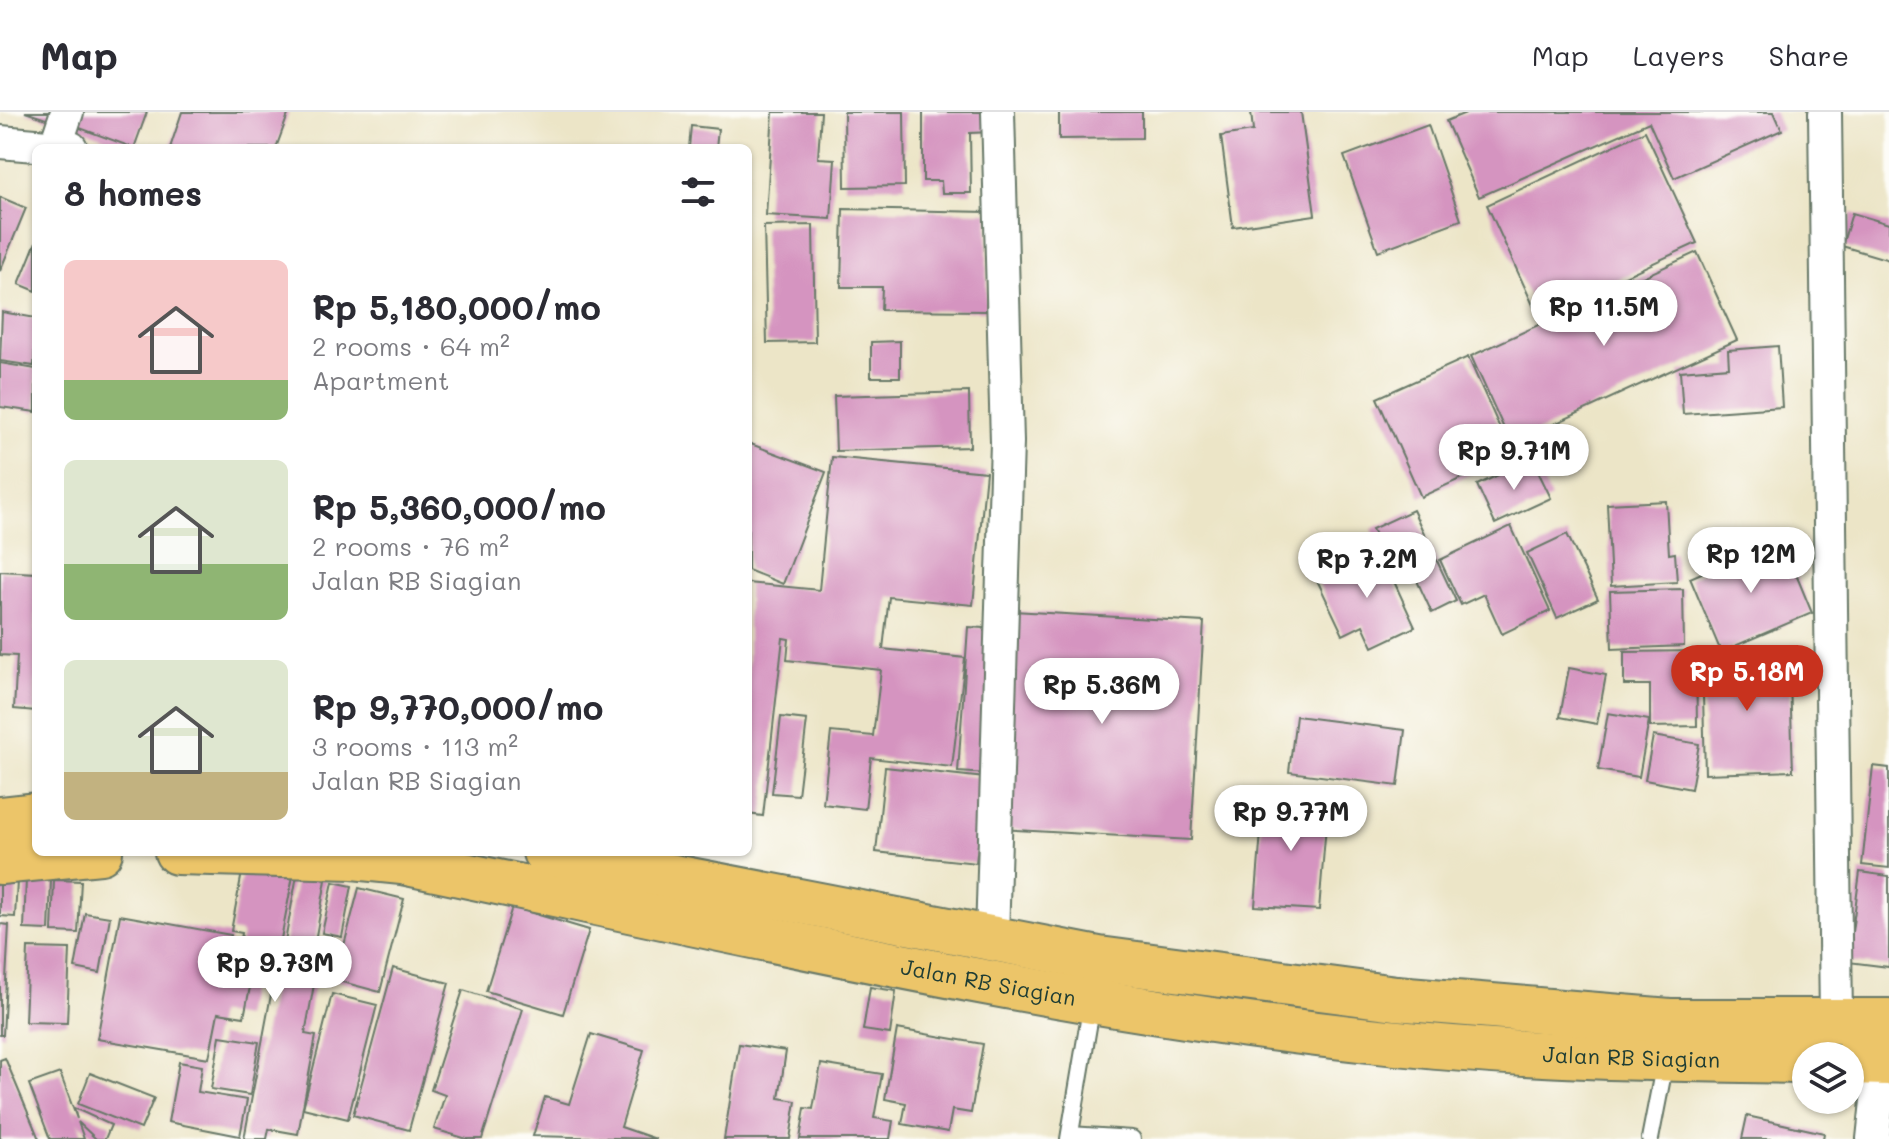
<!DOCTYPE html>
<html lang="en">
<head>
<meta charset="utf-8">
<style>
  body { margin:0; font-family:Mali,sans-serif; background:#f7f7f7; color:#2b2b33; height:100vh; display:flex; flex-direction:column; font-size:30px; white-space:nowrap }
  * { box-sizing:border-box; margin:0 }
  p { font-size:26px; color:#7c7c81 }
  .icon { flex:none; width:44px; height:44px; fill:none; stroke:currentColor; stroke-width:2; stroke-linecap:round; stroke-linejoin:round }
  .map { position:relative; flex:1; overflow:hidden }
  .drawer { position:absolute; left:32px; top:32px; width:720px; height:712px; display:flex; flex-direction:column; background:#fff; border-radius:12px; box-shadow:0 2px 6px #0004 }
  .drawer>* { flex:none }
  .tools { position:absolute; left:1792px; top:930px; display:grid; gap:16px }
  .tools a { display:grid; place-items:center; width:72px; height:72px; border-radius:50%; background:#fff; box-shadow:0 2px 6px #0004; font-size:40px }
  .price { position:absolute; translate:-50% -68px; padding:0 18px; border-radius:28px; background:#fff; color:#222; font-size:26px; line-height:52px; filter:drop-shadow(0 2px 4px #0008) }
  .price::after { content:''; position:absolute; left:50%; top:48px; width:24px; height:18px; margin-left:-12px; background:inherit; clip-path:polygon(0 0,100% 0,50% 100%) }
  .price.selected { background:#c8321e; color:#fff }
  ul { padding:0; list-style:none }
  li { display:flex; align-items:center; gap:24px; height:200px; padding:0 32px }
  li span { display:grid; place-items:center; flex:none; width:224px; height:160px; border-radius:12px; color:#555 }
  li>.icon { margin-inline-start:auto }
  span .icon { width:96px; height:96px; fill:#fffc; stroke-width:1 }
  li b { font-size:34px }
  h2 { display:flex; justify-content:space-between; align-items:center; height:96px; padding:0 32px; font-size:34px }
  header { display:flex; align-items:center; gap:48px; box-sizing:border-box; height:112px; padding:0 40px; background:#fff; border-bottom:2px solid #e1e1e2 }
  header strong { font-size:38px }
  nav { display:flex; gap:44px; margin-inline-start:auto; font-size:28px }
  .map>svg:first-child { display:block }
  .building { fill:#d594c0 }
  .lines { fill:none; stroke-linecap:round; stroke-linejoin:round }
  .lane-casing { stroke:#677867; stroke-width:20 }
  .street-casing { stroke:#677867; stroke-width:36 }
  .highway-casing { stroke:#677867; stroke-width:48 }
  .lane { stroke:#fff; stroke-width:16 }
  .street { stroke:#fff; stroke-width:32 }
  .highway { stroke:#ecc569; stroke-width:44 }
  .labels { text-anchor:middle; stroke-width:8; stroke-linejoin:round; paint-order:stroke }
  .street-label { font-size:22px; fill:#1f3d34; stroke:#fdfcf7 }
</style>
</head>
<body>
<header>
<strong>Map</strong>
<nav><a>Map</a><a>Layers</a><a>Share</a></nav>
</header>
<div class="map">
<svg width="1889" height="1027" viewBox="0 0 1889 1027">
  <rect width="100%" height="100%" fill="#fdfcf7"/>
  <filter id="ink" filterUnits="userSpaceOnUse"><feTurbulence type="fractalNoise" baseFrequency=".0125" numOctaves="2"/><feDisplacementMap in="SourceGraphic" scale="16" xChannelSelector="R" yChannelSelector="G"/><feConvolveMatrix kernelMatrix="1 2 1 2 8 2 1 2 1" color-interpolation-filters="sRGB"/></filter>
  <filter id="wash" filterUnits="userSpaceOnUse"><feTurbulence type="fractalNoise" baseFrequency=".006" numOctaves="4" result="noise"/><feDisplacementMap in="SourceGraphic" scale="32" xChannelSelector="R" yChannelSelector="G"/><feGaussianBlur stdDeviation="1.8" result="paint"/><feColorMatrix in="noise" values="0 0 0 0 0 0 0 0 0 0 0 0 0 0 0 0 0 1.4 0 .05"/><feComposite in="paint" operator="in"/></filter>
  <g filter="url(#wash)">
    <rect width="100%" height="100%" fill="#ece5c7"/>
    <g id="blocks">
      <g class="building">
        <polygon points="25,0 58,0 55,10"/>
        <polygon points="82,0 147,0 134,36 77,15"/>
        <polygon points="182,0 289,0 276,36 170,36"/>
        <polygon points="773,0 821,0 818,46 835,47 831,107 766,103"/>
        <polygon points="844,0 904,0 905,74 845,75"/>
        <polygon points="923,0 991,0 991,20 970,21 971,81 942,81 941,69 923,69"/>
        <polygon points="1059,0 1142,0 1142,26 1059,27"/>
        <polygon points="1251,0 1301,0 1315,103 1233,115 1221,24 1253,19"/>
        <polygon points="1468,0 1774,0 1782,18 1674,66 1649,10 1479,85 1446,9"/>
        <polygon points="1428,13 1461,108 1378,139 1344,44"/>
        <polygon points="691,14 718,17 716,36 689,36"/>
        <polygon points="1645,19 1697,131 1538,204 1487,93"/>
        <polygon points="0,85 26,96 0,159"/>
        <polygon points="843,97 988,100 986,199 881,198 882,175 841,175"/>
        <polygon points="1852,101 1889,112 1889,148 1842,134"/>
        <polygon points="813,113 815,230 767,231 764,114"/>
        <polygon points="36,130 36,179 19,172"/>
        <polygon points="1697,140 1737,228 1511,332 1471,244"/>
        <polygon points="2,200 36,206 34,254 0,249"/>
        <polygon points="900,229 900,265 871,265 871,230"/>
        <polygon points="1778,234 1782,295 1683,302 1680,259 1729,255 1728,238"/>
        <polygon points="1468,245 1512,343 1421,385 1377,286"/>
        <polygon points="0,251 36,257 36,300 0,295"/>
        <polygon points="969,280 970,335 836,339 834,284"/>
        <polygon points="748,331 826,360 783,472 748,458"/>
        <polygon points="832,345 986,360 973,493 889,485 883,537 965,546 952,655 871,646 865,697 823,692 831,620 873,624 881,558 787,548 789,527 783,526 763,704 748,702 748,471 819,478"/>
        <polygon points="1532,347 1551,386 1495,412 1477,373"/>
        <polygon points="1666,389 1669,442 1675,441 1677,470 1611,474 1607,392"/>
        <polygon points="1413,398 1456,489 1432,501 1413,460 1396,468 1372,417"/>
        <polygon points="1511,414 1550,499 1502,522 1484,482 1461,493 1440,448"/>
        <polygon points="1567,422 1598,487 1557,506 1527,441"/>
        <polygon points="1781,426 1812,501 1721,540 1690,466"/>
        <polygon points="1380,439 1415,515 1373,535 1363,513 1343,523 1317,468"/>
        <polygon points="0,459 36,461 36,599 14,597 17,544 0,543"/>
        <polygon points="1683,477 1684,534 1612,537 1610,479"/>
        <polygon points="1013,499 1204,510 1191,728 999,717"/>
        <polygon points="968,515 999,517 989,662 958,660"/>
        <polygon points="1696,539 1697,614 1650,615 1650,573 1624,573 1624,540"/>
        <polygon points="1789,540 1793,659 1705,662 1702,543"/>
        <polygon points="1569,556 1606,563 1597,612 1560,605"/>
        <polygon points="1608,601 1649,608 1639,665 1598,658"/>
        <polygon points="1296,604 1405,618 1398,674 1289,660"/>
        <polygon points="781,605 807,608 798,683 772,681"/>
        <polygon points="1653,624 1699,632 1691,677 1645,668"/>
        <polygon points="1873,654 1889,656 1889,756 1862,753"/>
        <polygon points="885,655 985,666 976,751 876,740"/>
        <polygon points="1264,683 1328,688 1319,798 1255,794"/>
        <polygon points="243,755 293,764 277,848 317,856 305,922 316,924 298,1022 269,1017 267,1027 244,1027 273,872 234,865 242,821 231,819"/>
        <polygon points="1860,760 1889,764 1889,855 1848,850"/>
        <polygon points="297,763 326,768 312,846 283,841"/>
        <polygon points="26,767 51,768 49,818 24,817"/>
        <polygon points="0,768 17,769 15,805 0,804"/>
        <polygon points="54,768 81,769 78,821 52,820"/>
        <polygon points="333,770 352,774 342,825 322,821"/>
        <polygon points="359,776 404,787 380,880 335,868"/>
        <polygon points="512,795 589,818 563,902 486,879"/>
        <polygon points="85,801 110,805 100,861 75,856"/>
        <polygon points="120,803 231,823 223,871 250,875 244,905 218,901 209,946 97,927"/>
        <polygon points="0,812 9,813 3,923 0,923"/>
        <polygon points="28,836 70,837 67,911 25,910"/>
        <polygon points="393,856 449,871 409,1018 353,1003"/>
        <polygon points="870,875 896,879 890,922 863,918"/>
        <polygon points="463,878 523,897 482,1027 467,1027 434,1017 445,983 431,978"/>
        <polygon points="332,882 377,893 348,1007 303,996"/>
        <polygon points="897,917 983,932 971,1001 952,998 948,1020 902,1012 906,991 885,987"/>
        <polygon points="591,922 644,938 621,1015 656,1027 533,1024 545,985 569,992"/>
        <polygon points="220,924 259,930 250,983 211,977"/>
        <polygon points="739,932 786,939 779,986 796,989 790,1027 724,1027"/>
        <polygon points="5,946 39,1027 0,1027 0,948"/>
        <polygon points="179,950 202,954 198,980 247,988 240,1024 168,1010"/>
        <polygon points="821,952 882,962 874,1006 893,1009 890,1027 800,1027 805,996 813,997"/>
        <polygon points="60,961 77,1007 74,996 111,1013 105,1027 96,1027 78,1010 84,1027 50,1027 29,972"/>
        <polygon points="90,961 154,986 141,1017 78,992"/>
        <polygon points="1747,1004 1824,1021 1823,1027 1742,1027"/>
      </g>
    </g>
  </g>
  <g filter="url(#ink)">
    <use href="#blocks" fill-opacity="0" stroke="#677867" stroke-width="2"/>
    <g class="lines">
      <defs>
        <g id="lane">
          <polyline points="1070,1023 1132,1027"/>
          <polyline points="1069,1027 1092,891"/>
          <polyline points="1650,1027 1665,950"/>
        </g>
        <g id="street">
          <polyline points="1825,0 1836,908"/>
          <polyline points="0,30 71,36"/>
          <polyline points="56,33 67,0"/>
          <polyline points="992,825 1007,330 998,0"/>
          <polyline points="1873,1027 1881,952"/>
        </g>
        <g id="highway">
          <polyline points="0,707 36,703"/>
          <path id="s1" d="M 177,740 L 353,745 L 402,750 C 726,817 1049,894 1378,929 C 1520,945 1664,947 1806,949"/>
          <polyline points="545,740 1099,847 1396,886 1670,909 1889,909"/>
          <polyline points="0,750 100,740"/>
          <polyline points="1850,950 1889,951"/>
        </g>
      </defs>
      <use href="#lane" class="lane-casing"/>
      <use href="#street" class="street-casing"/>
      <use href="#highway" class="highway-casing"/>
      <use href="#lane" class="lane"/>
      <use href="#street" class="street"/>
      <use href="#highway" class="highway"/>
    </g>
  </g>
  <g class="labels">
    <g class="street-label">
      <text dy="8" stroke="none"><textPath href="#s1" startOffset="824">Jalan RB Siagian</textPath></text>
      <text dy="8" stroke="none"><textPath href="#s1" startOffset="1472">Jalan RB Siagian</textPath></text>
    </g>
  </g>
</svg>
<div class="tools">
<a><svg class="icon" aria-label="layers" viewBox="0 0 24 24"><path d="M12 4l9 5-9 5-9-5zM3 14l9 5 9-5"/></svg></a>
</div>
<b class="price" style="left:1604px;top:236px">Rp 11.5M</b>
<b class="price" style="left:1514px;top:380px">Rp 9.71M</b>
<b class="price" style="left:1751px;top:483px">Rp 12M</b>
<b class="price" style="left:1367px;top:488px">Rp 7.2M</b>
<b class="price selected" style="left:1747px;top:601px">Rp 5.18M</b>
<b class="price" style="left:1102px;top:614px">Rp 5.36M</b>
<b class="price" style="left:1291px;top:741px">Rp 9.77M</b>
<b class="price" style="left:275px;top:892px">Rp 9.73M</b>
<section class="drawer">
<h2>8 homes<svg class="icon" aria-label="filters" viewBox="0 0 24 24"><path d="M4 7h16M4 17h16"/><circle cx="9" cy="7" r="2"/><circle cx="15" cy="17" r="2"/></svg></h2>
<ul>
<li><span style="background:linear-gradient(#f6c9c9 75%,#8fb573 0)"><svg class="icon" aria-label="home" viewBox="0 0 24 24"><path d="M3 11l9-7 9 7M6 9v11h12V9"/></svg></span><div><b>Rp 5,180,000/mo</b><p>2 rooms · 64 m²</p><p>Apartment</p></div></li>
<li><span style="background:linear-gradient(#dfe7d0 65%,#8fb573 0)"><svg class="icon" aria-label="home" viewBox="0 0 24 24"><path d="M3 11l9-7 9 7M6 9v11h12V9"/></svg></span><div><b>Rp 5,360,000/mo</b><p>2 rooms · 76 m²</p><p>Jalan RB Siagian</p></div></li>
<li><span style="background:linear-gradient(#dfe7d0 70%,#c2b280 0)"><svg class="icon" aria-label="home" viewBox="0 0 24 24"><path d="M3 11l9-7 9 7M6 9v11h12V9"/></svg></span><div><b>Rp 9,770,000/mo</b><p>3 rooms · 113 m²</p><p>Jalan RB Siagian</p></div></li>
</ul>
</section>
</div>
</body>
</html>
